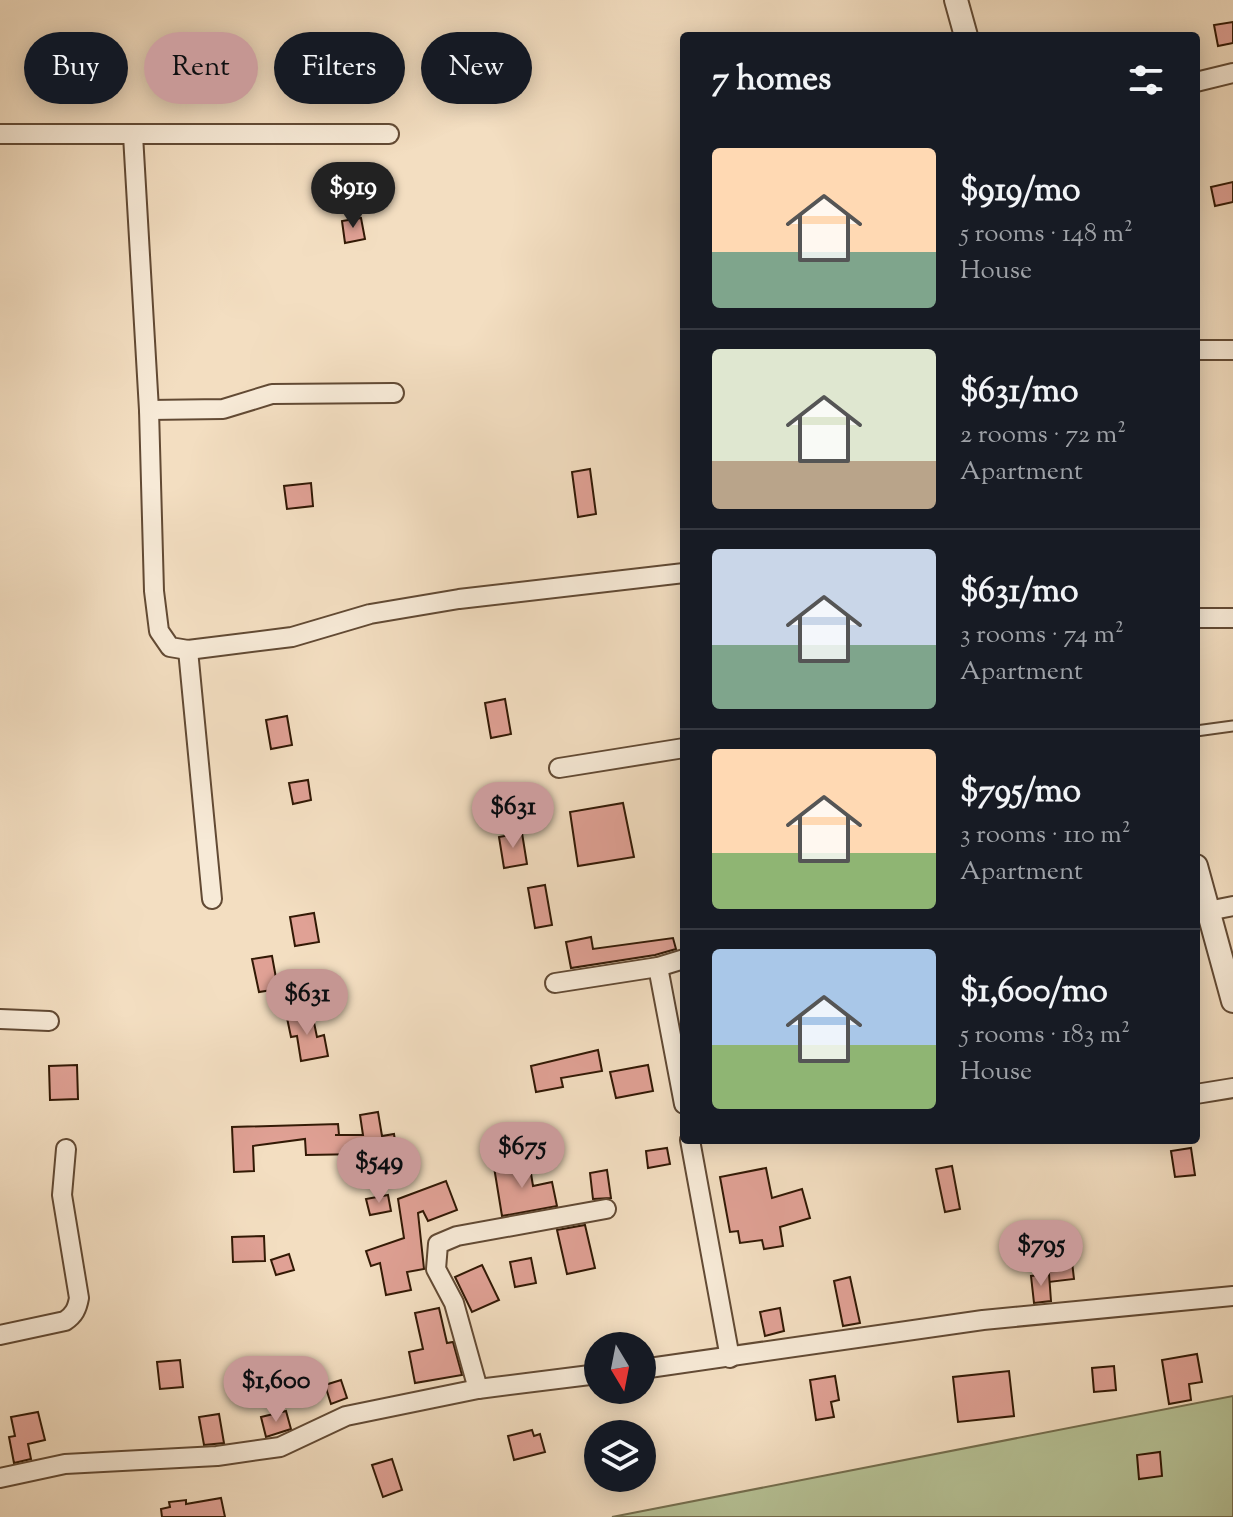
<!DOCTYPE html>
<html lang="en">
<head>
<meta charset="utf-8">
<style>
  body { margin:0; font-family:"Sorts Mill Goudy",serif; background:#20242c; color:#f1f3f6; height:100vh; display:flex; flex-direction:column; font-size:30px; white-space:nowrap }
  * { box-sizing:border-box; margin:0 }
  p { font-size:26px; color:#9ea1a6 }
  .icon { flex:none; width:44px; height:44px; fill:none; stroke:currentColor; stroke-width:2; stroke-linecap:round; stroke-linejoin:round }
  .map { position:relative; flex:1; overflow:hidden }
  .drawer { position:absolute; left:680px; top:32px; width:520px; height:1112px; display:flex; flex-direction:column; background:#171b24; border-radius:8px; box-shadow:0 4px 20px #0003 }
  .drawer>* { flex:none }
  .banner { position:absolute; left:24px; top:32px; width:536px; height:72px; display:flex; gap:16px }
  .needle { width:52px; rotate:170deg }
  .buttons { position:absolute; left:584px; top:1332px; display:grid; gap:16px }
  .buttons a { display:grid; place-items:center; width:72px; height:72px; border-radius:50%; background:#171b24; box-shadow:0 4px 20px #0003; font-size:40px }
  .price { position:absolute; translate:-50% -68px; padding:0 18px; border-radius:28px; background:#c59692; color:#111; font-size:26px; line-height:52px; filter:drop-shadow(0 2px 4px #0008) }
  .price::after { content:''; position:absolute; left:50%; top:48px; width:24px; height:18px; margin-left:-12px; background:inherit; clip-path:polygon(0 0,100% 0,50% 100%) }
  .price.on { background:#222; color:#fff }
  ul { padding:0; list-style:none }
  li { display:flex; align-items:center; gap:24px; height:200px; padding:0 32px }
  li+li { border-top:2px solid #363941 }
  li span { display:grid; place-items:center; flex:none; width:224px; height:160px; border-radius:8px; color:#555 }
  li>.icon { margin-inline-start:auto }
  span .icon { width:96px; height:96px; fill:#fffc; stroke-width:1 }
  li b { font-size:34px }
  h2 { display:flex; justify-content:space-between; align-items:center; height:96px; padding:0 32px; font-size:34px }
  .chip { padding:0 28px; border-radius:36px; background:#171b24; box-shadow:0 4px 20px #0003; font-size:28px; line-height:72px }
  .chip.on { background:#c59692; color:#111 }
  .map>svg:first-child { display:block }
  .green { fill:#b6c296; stroke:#746e4e; stroke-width:2 }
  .building { fill:#e0a195; stroke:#321905; stroke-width:2 }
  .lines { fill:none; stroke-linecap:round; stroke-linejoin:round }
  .service-casing { stroke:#624a34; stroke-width:13 }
  .minor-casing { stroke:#624a34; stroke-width:22 }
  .tertiary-casing { stroke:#624a34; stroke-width:26 }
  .service { stroke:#f7ead7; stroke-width:9 }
  .minor { stroke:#f7ead7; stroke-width:18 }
  .tertiary { stroke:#f7ead7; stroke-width:22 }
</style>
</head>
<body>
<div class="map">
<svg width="1233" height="1517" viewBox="0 0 1233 1517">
  <rect width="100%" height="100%" fill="#f3dec1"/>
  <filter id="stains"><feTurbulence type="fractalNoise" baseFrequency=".0025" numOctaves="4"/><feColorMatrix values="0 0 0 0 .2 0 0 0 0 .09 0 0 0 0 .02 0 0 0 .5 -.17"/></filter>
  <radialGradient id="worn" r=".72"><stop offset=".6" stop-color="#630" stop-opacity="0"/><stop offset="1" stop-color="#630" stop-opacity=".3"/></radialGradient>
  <polygon class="green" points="1233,1396 1233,1517 612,1517"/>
  <g class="building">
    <polygon points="1233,22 1233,43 1218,46 1214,25"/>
    <polygon points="1233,182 1233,202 1215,206 1211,187"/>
    <polygon points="361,218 365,239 345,243 342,221"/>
    <polygon points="590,469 596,514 578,517 572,472"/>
    <polygon points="311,483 313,506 287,509 284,486"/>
    <polygon points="505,699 511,734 491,738 485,703"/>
    <polygon points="287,716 292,745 271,749 266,720"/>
    <polygon points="308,780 311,800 293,804 289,783"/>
    <polygon points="623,803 634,857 578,866 570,812"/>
    <polygon points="522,833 527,864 504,868 499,837"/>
    <polygon points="545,885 552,925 535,928 528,888"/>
    <polygon points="314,913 319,942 295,946 290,917"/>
    <polygon points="591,937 593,949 673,938 676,949 655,955 571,968 566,942"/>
    <polygon points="272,956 278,989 259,992 252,959"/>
    <polygon points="312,1013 317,1037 324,1035 328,1056 301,1061 297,1036 291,1037 287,1018"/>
    <polygon points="598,1050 602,1071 561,1078 563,1087 536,1092 531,1066"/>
    <polygon points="77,1065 78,1099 50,1100 49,1066"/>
    <polygon points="648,1065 653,1091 616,1098 610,1072"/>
    <polygon points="378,1112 382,1136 394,1134 397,1154 364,1158 363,1154 306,1155 305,1139 253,1146 254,1171 234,1172 232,1127 338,1124 339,1135 335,1135 363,1135 360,1115"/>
    <polygon points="667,1148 670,1164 648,1168 646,1151"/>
    <polygon points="1191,1148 1195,1175 1175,1177 1171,1151"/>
    <polygon points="529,1161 533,1186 552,1182 557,1206 502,1216 494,1167"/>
    <polygon points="952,1166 960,1209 945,1212 936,1169"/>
    <polygon points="766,1168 772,1198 802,1189 810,1218 780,1227 783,1246 764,1249 762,1240 740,1243 738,1231 730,1232 720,1177"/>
    <polygon points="607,1170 611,1198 593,1199 590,1173"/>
    <polygon points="446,1181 457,1210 428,1221 423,1211 418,1213 424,1269 407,1272 411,1290 386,1295 380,1263 371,1266 366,1251 404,1238 398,1199"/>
    <polygon points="388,1195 391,1211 370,1215 366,1199"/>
    <polygon points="585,1225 595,1268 567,1274 557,1230"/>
    <polygon points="264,1236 265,1261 233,1262 232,1237"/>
    <polygon points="1069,1236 1074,1279 1049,1282 1045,1239"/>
    <polygon points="289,1254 294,1270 276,1275 271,1260"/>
    <polygon points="531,1258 536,1283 515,1287 510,1262"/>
    <polygon points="482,1265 499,1300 472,1312 455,1277"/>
    <polygon points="1049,1274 1051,1301 1034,1303 1031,1276"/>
    <polygon points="850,1277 860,1323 843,1326 834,1281"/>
    <polygon points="439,1308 447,1343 453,1342 462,1375 415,1383 409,1352 423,1349 415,1313"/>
    <polygon points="780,1308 784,1331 765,1336 760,1312"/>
    <polygon points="1197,1354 1202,1382 1189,1384 1191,1400 1169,1404 1162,1360"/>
    <polygon points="180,1360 183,1387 160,1389 157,1362"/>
    <polygon points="1114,1366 1116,1390 1094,1392 1092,1368"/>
    <polygon points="1009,1371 1014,1416 958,1422 953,1377"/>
    <polygon points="835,1376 839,1400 831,1402 834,1417 816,1420 810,1380"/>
    <polygon points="341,1380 347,1398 331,1404 325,1385"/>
    <polygon points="286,1411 291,1429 266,1437 261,1417"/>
    <polygon points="38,1412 45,1440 28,1444 31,1459 14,1463 9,1437 15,1436 11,1417"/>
    <polygon points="219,1414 224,1443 204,1445 199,1417"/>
    <polygon points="532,1430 534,1436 540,1434 545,1452 514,1460 508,1436"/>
    <polygon points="1160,1452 1162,1476 1139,1479 1137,1455"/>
    <polygon points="392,1459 402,1490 383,1497 372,1465"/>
    <polygon points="221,1498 225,1517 162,1517 161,1509 170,1507 169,1502 186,1500 186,1504"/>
  </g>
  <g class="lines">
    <defs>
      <polyline id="service" points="1196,731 1233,726"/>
      <g id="minor">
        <polyline points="1196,82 1233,73"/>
        <polyline points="0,134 389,134"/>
        <polyline points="133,135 149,410 154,591 159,631 170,647 188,650 292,637 370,614 459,599 684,573"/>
        <polyline points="1196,350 1233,350"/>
        <polyline points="149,410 223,409 272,394 394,393"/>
        <polyline points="1196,618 1233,618"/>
        <polyline points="188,650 212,899"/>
        <polyline points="559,768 684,748"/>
        <polyline points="1208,911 1233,906"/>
        <polyline points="658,967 684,1104"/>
        <polyline points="555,983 658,967 684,959"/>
        <polyline points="0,1019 49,1021"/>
        <polyline points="1196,1094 1233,1088"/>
        <polyline points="690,1140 730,1358"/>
        <path d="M 0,1335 L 65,1321 C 74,1315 77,1309 79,1298 L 62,1195 L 66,1149"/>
        <polyline points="642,1369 983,1320 1233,1296"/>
        <polyline points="478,1389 454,1303 436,1269 438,1244 457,1236 606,1209"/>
        <polyline points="0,1478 65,1464 217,1456 280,1447 346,1416 478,1389 598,1374"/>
      </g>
      <g id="tertiary">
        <polyline points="956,0 966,36"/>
        <polyline points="1196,866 1233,1001"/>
      </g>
    </defs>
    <use href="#service" class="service-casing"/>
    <use href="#minor" class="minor-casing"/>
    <use href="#tertiary" class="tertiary-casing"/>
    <use href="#service" class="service"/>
    <use href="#minor" class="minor"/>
    <use href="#tertiary" class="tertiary"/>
  </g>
  <rect width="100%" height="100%" filter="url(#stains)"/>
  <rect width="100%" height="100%" fill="url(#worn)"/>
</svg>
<div class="buttons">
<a><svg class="needle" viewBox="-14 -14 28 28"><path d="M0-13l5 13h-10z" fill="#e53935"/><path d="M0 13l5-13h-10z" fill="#9ea1a6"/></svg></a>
<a><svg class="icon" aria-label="layers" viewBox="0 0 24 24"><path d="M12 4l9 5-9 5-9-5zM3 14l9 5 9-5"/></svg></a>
</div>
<b class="price on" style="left:353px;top:230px">$919</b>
<b class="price" style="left:513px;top:850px">$631</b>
<b class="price" style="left:307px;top:1037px">$631</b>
<b class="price" style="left:522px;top:1190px">$675</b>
<b class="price" style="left:379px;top:1205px">$549</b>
<b class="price" style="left:1041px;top:1288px">$795</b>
<b class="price" style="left:276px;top:1424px">$1,600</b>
<div class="banner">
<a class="chip">Buy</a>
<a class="chip on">Rent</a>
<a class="chip">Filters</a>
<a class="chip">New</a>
</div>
<section class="drawer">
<h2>7 homes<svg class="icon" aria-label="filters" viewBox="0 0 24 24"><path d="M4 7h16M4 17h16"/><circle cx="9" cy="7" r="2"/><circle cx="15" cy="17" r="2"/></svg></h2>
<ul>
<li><span style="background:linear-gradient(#ffd9b3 65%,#7fa58c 0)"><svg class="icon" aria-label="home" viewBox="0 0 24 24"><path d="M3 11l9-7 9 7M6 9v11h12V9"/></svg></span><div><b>$919/mo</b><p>5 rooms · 148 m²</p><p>House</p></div></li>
<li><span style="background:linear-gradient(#dfe7d0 70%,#b9a48a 0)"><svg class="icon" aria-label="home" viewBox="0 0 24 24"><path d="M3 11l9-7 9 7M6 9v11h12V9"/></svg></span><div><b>$631/mo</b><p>2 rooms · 72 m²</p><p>Apartment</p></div></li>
<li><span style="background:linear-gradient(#c9d6e8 60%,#7fa58c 0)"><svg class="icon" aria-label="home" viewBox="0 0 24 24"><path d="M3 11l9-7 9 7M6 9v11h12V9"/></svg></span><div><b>$631/mo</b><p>3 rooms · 74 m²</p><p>Apartment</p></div></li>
<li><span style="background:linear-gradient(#ffd9b3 65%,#8fb573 0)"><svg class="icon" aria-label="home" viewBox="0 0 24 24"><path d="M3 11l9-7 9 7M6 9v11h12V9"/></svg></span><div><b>$795/mo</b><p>3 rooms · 110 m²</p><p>Apartment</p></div></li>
<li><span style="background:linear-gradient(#a9c7e8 60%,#8fb573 0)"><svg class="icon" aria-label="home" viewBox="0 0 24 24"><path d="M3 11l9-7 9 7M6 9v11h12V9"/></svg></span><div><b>$1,600/mo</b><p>5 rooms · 183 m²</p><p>House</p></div></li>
</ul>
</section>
</div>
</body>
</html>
